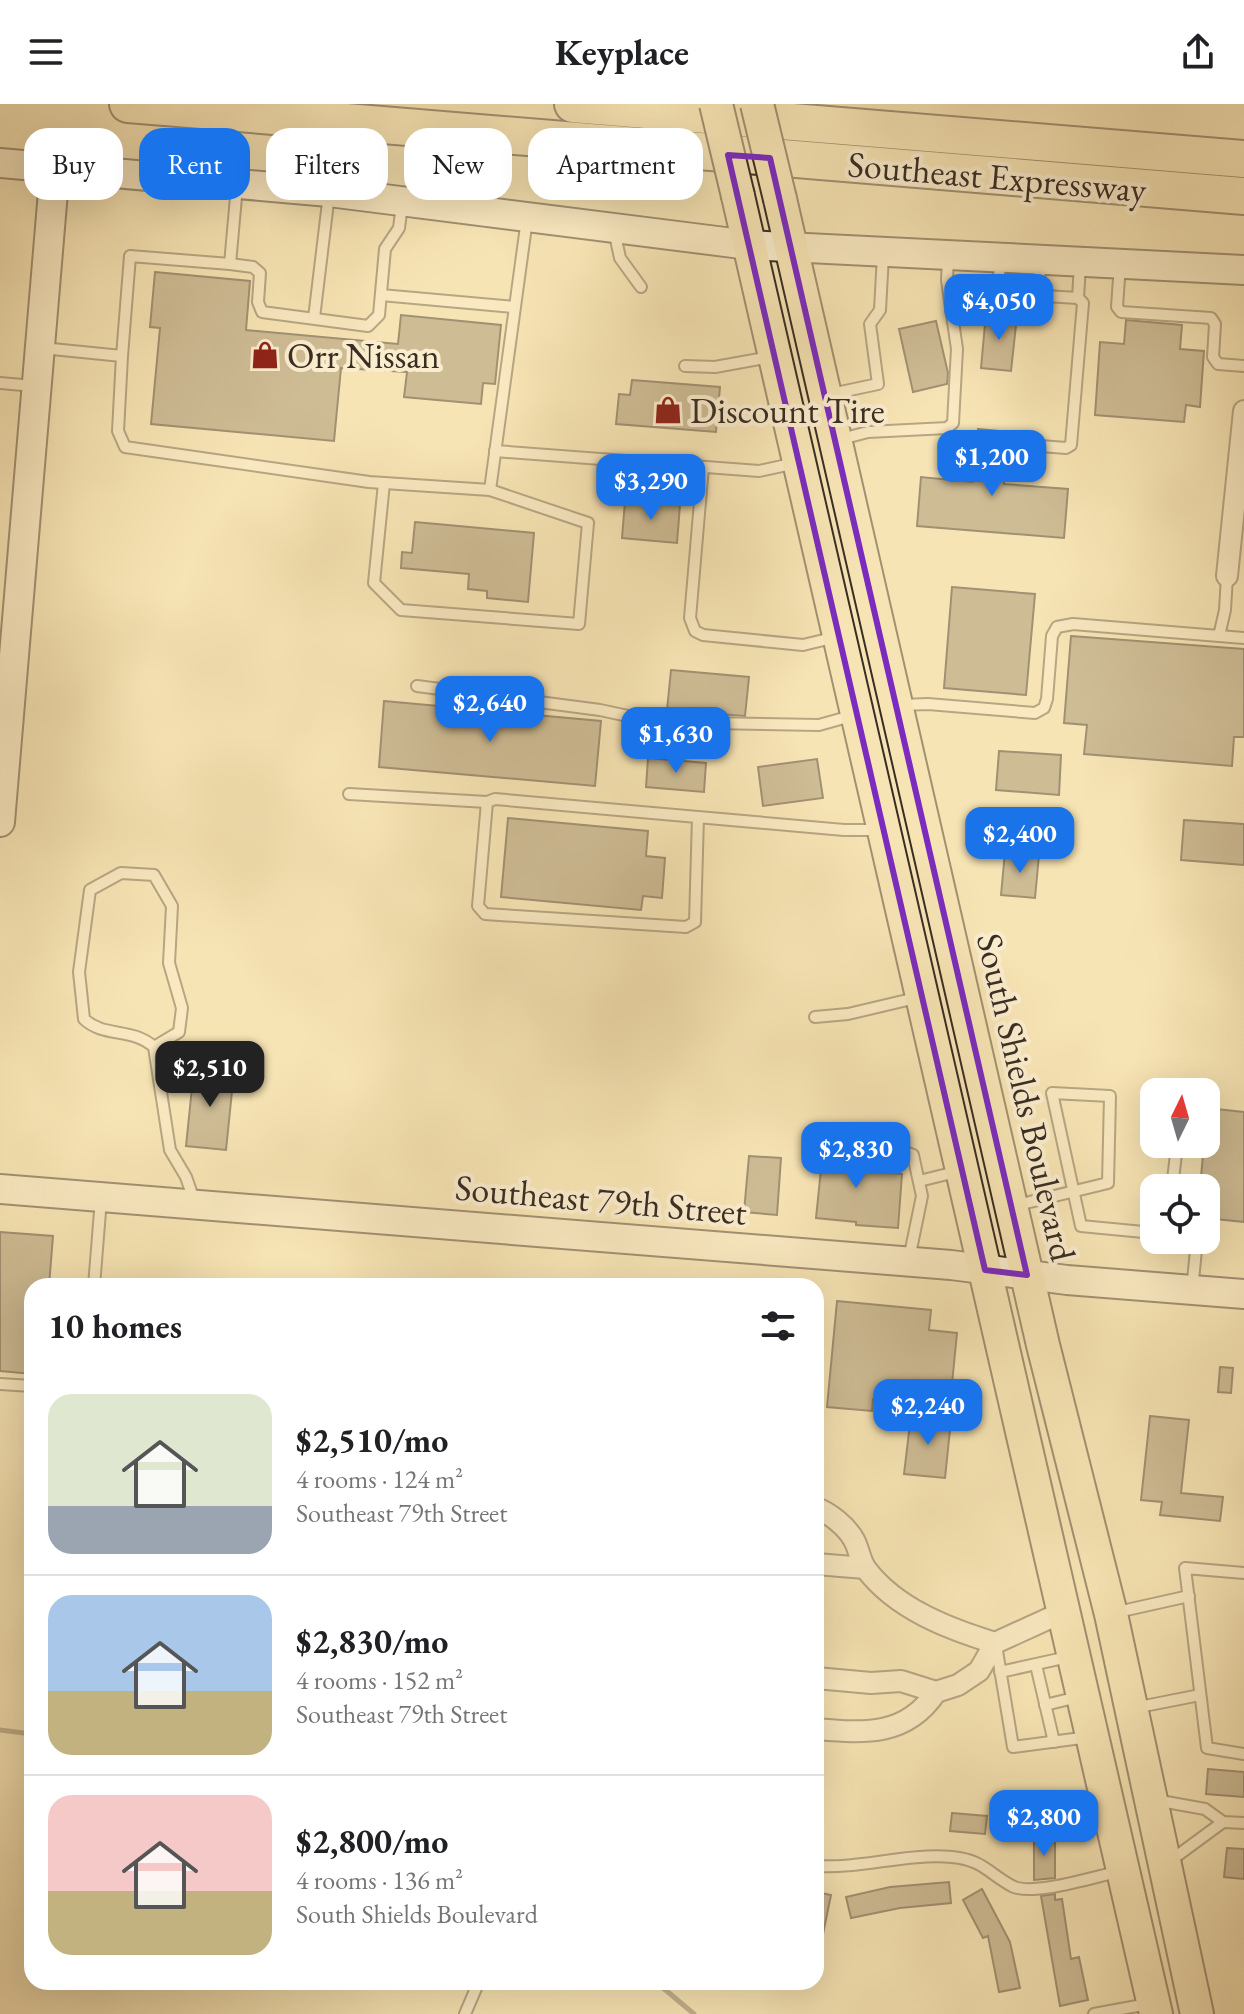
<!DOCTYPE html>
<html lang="en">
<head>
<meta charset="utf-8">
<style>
  body { margin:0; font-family:"EB Garamond",serif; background:#f6f6f6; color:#202124; height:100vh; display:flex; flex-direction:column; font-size:30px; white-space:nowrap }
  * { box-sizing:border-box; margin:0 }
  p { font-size:26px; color:#757577 }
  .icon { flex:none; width:44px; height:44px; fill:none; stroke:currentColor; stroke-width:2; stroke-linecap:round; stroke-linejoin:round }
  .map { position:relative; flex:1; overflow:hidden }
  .side { position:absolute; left:24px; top:1174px; width:800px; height:712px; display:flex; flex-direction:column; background:#fff; border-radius:24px; box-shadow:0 8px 32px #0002 }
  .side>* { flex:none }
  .top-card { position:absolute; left:24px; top:24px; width:800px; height:72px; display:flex; gap:16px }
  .needle { width:52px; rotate:5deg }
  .tools { position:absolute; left:1140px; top:974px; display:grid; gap:16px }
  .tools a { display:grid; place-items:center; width:80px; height:80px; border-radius:16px; background:#fff; box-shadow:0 8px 32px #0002; font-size:40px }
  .price { position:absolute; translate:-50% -68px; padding:0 18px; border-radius:16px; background:#1a73e8; color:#fff; font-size:26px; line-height:52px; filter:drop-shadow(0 2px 4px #0008) }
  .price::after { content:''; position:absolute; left:50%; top:48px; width:24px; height:18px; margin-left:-12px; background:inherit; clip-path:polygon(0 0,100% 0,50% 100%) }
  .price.selected { background:#222; color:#fff }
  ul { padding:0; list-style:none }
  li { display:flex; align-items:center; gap:24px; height:200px; padding:0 24px }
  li+li { border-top:2px solid #e0e0e0 }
  li span { display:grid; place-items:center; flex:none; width:224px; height:160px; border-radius:24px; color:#555 }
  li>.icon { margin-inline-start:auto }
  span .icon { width:96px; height:96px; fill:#fffc; stroke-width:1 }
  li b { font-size:34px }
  h2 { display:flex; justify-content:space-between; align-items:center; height:96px; padding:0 24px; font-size:34px }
  .chip { padding:0 28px; border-radius:24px; background:#fff; box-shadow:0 8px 32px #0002; font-size:28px; line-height:72px }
  .chip.selected { background:#1a73e8; color:#fff }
  header { display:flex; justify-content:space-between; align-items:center; height:104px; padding:0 24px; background:#fff; font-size:36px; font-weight:700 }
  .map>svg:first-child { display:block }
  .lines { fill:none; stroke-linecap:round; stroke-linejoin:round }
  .stream { stroke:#84765d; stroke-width:5 }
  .building { fill:#9c8c6f; stroke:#392d24; stroke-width:2 }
  .lane-casing { stroke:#685b48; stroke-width:14 }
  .street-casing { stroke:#685b48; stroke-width:24 }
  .secondary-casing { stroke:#392d24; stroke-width:32 }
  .primary-casing { stroke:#392d24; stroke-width:36 }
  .highway-casing { stroke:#392d24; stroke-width:40 }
  .lane { stroke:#faedce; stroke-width:10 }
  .street { stroke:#faedce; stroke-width:20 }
  .secondary { stroke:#faedce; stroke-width:28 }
  .primary { stroke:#f7e4b4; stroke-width:32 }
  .highway { stroke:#f7e4b4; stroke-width:36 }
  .primary-bridge-casing { stroke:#392d24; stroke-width:36; stroke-linecap:butt }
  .primary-bridge { stroke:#f7e4b4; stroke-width:32 }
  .marked { fill:none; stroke:#7b2cbf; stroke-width:6; stroke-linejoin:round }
  .labels { text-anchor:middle; stroke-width:8; stroke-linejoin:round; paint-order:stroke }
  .street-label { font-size:36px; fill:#392d24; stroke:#faedce }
  .poi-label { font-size:36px; fill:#392d24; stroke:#faedce; text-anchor:start }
</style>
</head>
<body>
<header><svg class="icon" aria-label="menu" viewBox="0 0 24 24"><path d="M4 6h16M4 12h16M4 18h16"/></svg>Keyplace<svg class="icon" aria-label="share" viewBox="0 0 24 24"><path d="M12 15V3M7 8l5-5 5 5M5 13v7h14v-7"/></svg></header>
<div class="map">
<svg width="1244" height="1910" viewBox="0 0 1244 1910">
  <rect width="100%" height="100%" fill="#f7e4b4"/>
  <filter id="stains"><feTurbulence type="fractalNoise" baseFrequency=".0025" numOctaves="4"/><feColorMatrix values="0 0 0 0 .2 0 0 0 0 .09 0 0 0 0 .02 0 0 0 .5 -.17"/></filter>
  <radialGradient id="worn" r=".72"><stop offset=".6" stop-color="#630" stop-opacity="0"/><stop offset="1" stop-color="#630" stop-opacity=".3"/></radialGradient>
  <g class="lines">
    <g class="stream">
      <polyline points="0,1626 32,1630"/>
      <polyline points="656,1878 694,1910"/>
    </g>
  </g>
  <g class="building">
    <polygon points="155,168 250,177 246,226 398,240 401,211 501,221 495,280 483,279 481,300 404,293 407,268 341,264 334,337 151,320 160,224 150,223"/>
    <polygon points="986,209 1017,212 1011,267 981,264"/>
    <polygon points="1126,216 1182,221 1180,245 1204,247 1200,303 1186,301 1184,318 1095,311 1100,238 1124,240"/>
    <polygon points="936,217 948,269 947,280 913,288 899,225"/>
    <polygon points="632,276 720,283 716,328 616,320 619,290 630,291"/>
    <polygon points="978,325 1009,328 1004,380 1068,385 1064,434 917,422 921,373 972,378"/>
    <polygon points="625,397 680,401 677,439 622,434"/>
    <polygon points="415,418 534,429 528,498 487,494 487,487 468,485 469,470 401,464 402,448 412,449"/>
    <polygon points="952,483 1035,490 1026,591 944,584"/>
    <polygon points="1071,532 1244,545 1244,633 1234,633 1232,662 1084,650 1087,621 1064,619"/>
    <polygon points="671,566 749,573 745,612 667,606"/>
    <polygon points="384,597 601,617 595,682 379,663"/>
    <polygon points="999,647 1061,651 1059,691 996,686"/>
    <polygon points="648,654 706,659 704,688 646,683"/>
    <polygon points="817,655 823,694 763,702 758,663"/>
    <polygon points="508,714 648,727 646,752 665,754 662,794 643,792 641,806 501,793"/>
    <polygon points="1184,716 1244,720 1244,761 1181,756"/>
    <polygon points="1005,748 1039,751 1035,794 1001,791"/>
    <polygon points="194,964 234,968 226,1046 186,1042"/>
    <polygon points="1207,1004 1244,1008 1244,1118 1206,1114 1206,1084 1200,1084 1204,1040 1206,1040"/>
    <polygon points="824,1036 856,1039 853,1066 902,1070 898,1124 856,1121 856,1118 816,1114"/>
    <polygon points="749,1052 781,1054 777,1111 744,1108"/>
    <polygon points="0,1128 53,1132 49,1182 32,1182 32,1270 0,1267"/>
    <polygon points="837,1197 931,1206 929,1226 957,1229 952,1280 924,1277 922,1299 873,1295 872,1307 827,1303"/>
    <polygon points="1220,1263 1233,1264 1231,1289 1218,1288"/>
    <polygon points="911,1311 951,1316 945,1374 904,1370"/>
    <polygon points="1150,1312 1189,1316 1181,1389 1223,1393 1220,1417 1160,1411 1162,1398 1141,1396"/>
    <polygon points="1208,1665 1244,1668 1244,1693 1206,1690"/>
    <polygon points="952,1709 987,1712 985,1730 950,1727"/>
    <polygon points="1034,1733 1055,1733 1055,1774 1034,1776"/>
    <polygon points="1227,1744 1244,1745 1244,1775 1224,1773"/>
    <polygon points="949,1778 951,1799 900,1804 851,1814 846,1793 890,1783"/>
    <polygon points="982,1785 1010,1838 1020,1884 999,1888 988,1832 983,1834 963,1796"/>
    <polygon points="816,1788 831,1791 822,1835 816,1834"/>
    <polygon points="1055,1790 1055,1796 1062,1795 1071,1855 1079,1853 1088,1896 1060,1902 1041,1792"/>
  </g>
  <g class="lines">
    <defs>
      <g id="lane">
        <polyline points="614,126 620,154 641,183"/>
        <polyline points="1040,158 1039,186 1045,192 1078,194 1080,160"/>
        <polyline points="230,160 253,163 260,169 258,198 262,208 368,222 379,211 385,145 399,124 402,101"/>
        <polyline points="1120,160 1117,203 1121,208 1211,214 1215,220 1213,253 1218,260 1244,262"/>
        <polyline points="997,188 1001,154"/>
        <polyline points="381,191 514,203"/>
        <polyline points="314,214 329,90"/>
        <polyline points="42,244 122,252 130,152 230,160 237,82"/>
        <polyline points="122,252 118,327 125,343 369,378 490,386 527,115"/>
        <polyline points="685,262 715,263 770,253"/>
        <polyline points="0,279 34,282"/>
        <polyline points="831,290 878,280 870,220 880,206 883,151"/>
        <polyline points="841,335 868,328 947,324 953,319 957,245 947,176 948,155"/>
        <polyline points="1015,340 1066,344 1071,341 1083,199 1078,194"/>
        <polyline points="495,347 759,367 796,359"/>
        <polyline points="703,363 690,514 695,527 703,531 803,541 836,533"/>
        <polyline points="384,379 374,479 401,506 579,520 588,419 490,386"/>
        <polyline points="1219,532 1244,534"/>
        <polyline points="417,582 600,606 656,618 819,621 851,612"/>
        <polyline points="901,601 928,600 1035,609 1044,604 1047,595 1052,532 1057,523 1073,520 1219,532 1225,506 1227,472"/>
        <polyline points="349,690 487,698"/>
        <polyline points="698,713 695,818 686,823 485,810 478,802 487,698 495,695 844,726 878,726"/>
        <polyline points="815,913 848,910 920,893"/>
        <path d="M 154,943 L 179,928 L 182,904 L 169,859 L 172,802 L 154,771 L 121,769 L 90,786 L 79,868 L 84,915 C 104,934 132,923 154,943 L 170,1046 L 186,1073 L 194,1096"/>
        <polyline points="862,1044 898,1045 913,1051 922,1092 909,1155"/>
        <polyline points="919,1077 960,1067"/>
        <polyline points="1172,1084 1176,1050"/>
        <polyline points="1013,1102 1108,1079 1110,992 1052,989 1081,1122 1154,1129"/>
        <polyline points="94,1182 101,1095"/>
        <polyline points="1192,1186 1197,1136"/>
        <polyline points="0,1280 32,1282"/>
        <polyline points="1244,1469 1185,1464 1207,1644 1244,1650"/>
        <polyline points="1113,1509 1189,1492"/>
        <polyline points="996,1541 1013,1643 1089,1633"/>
        <polyline points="1036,1561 1054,1638"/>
        <polyline points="1000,1568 1068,1553"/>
        <polyline points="1045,1601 1078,1593"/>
        <polyline points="1134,1604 1200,1591"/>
        <polyline points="1155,1696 1205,1705 1223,1718 1244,1719"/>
        <polyline points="1170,1757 1223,1718"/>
        <path d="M 816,1762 C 861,1765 906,1749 952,1753 C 983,1756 988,1769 1012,1782 C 1032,1793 1097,1772 1121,1767"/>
        <polyline points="465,1910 477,1882 481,1878"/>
        <polyline points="1094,1910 1148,1900"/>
      </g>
      <g id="street">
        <polyline points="1227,472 1244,307"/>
        <path d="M 816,1404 C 830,1409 847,1423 854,1436 C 859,1445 860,1457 866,1465 C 896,1505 949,1525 995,1539"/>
        <polyline points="816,1460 865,1464"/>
        <polyline points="816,1574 871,1579 901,1577 936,1588"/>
        <polyline points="936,1588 958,1581 979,1567 995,1539 1063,1508"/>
        <path d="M 816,1625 C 864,1629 906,1633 936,1588"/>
      </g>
      <g id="secondary">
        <polyline points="0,59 329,88 749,141 1244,166"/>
        <polyline points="0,718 55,64"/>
        <polyline points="0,1085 951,1161 1067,1176 1244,1190"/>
      </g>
      <g id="primary">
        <polyline points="738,92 1156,1910"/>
        <polyline points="780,95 1043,1241 1111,1510 1197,1910"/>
      </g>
      <g id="highway">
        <polyline points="128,0 1244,92"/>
        <polyline points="573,0 1244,55"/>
      </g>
    </defs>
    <use href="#lane" class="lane-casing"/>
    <use href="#street" class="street-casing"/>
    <use href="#secondary" class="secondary-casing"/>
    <use href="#primary" class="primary-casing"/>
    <use href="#highway" class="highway-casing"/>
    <use href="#lane" class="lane"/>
    <use href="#street" class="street"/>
    <use href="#secondary" class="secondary"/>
    <use href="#primary" class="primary"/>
    <use href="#highway" class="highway"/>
    <defs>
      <g id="primary-bridge">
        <polyline points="716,0 738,92"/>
        <polyline points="757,0 780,95"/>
      </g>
    </defs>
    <use href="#primary-bridge" class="primary-bridge-casing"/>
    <use href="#primary-bridge" class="primary-bridge"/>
  </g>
  <path d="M0 0H1244V1910H0ZM 728,51 L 770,54 L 1027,1171 L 985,1166 Z" fill="#f7e4b4" fill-opacity=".55" fill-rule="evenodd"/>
  <path class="marked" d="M 728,51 L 770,54 L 1027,1171 L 985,1166 Z"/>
  <defs>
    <symbol id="shop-bare" viewBox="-9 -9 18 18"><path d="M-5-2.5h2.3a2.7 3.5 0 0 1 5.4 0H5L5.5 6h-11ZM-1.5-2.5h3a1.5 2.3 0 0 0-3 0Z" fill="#8f2418" stroke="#faedce" stroke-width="2.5" paint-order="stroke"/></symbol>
  </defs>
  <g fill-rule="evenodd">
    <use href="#shop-bare" x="245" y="231" width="40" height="40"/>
    <use href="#shop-bare" x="648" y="286" width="40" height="40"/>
  </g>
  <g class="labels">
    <g class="street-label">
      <text transform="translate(997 72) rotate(5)" y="13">Southeast Expressway</text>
      <text transform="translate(1027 993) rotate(77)" y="13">South Shields Boulevard</text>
      <text transform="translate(601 1095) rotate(5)" y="13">Southeast 79th Street</text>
    </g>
    <g class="poi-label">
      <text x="287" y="264">Orr Nissan</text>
      <text x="690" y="319">Discount Tire</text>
    </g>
  </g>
  <rect width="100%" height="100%" filter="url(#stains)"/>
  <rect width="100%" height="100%" fill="url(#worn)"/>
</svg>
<div class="tools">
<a><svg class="needle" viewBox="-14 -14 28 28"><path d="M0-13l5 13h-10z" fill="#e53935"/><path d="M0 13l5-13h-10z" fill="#757577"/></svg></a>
<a><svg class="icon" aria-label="locate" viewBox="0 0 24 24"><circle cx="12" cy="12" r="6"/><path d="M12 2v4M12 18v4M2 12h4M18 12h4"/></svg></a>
</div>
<b class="price" style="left:999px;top:238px">$4,050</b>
<b class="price" style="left:992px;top:394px">$1,200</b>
<b class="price" style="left:651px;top:418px">$3,290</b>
<b class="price" style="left:490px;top:640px">$2,640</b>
<b class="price" style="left:676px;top:671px">$1,630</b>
<b class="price" style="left:1020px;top:771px">$2,400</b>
<b class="price selected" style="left:210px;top:1005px">$2,510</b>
<b class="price" style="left:856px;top:1086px">$2,830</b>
<b class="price" style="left:928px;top:1343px">$2,240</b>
<b class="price" style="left:1044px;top:1754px">$2,800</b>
<div class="top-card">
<a class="chip">Buy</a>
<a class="chip selected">Rent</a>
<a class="chip">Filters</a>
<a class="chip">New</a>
<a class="chip">Apartment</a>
</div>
<section class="side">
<h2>10 homes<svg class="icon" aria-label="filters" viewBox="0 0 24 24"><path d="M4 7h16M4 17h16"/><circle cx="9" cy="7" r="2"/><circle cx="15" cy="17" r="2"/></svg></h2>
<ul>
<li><span style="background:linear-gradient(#dfe7d0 70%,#9aa5b1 0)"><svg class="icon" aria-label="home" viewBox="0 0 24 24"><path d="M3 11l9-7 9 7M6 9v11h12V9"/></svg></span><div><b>$2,510/mo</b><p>4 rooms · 124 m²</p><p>Southeast 79th Street</p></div></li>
<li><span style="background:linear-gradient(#a9c7e8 60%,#c2b280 0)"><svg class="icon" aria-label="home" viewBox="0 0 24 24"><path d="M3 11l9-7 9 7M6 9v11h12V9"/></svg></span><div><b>$2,830/mo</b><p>4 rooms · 152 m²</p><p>Southeast 79th Street</p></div></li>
<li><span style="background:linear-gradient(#f6c9c9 60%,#c2b280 0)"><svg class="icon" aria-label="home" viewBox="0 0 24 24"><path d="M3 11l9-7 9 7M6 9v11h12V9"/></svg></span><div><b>$2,800/mo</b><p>4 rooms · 136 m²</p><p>South Shields Boulevard</p></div></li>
</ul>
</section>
</div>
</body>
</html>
